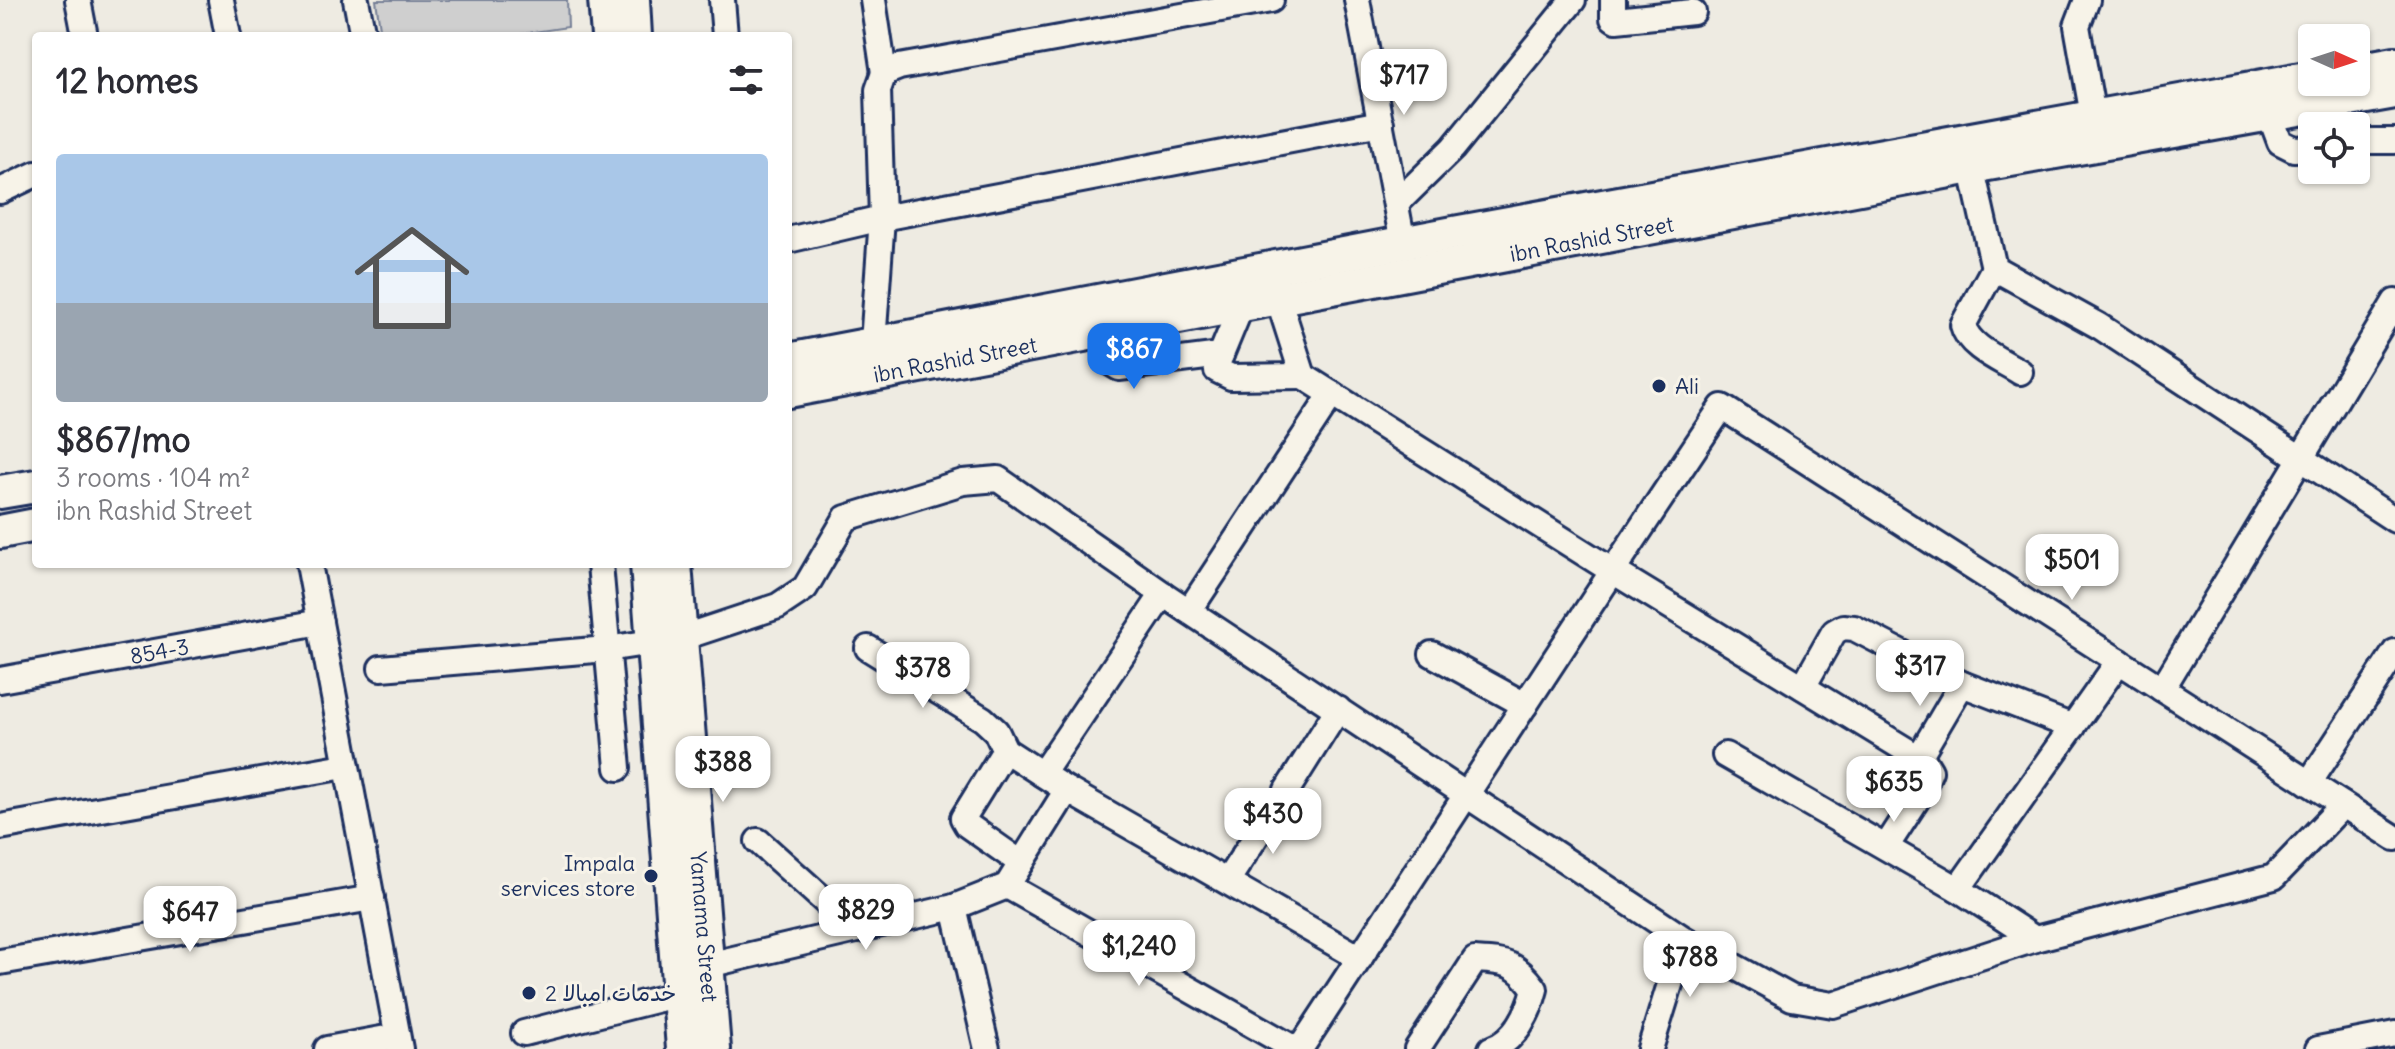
<!DOCTYPE html>
<html lang="en">
<head>
<meta charset="utf-8">
<style>
  body { margin:0; font-family:Delius,"Playpen Sans Arabic",sans-serif; background:#f7f7f7; color:#2b2b33; height:100vh; display:flex; flex-direction:column; font-size:30px; white-space:nowrap }
  * { box-sizing:border-box; margin:0 }
  p { font-size:26px; color:#7c7c81 }
  .icon { flex:none; width:44px; height:44px; fill:none; stroke:currentColor; stroke-width:2; stroke-linecap:round; stroke-linejoin:round }
  .map { position:relative; flex:1; overflow:hidden }
  .side { position:absolute; left:32px; top:32px; width:760px; height:536px; display:flex; flex-direction:column; background:#fff; border-radius:8px; box-shadow:0 2px 6px #0004 }
  .side>* { flex:none }
  .needle { width:52px; rotate:93deg }
  .tools { position:absolute; left:2298px; top:24px; display:grid; gap:16px }
  .tools a { display:grid; place-items:center; width:72px; height:72px; border-radius:8px; background:#fff; box-shadow:0 2px 6px #0004; font-size:40px }
  .price { position:absolute; translate:-50% -68px; padding:0 18px; border-radius:16px; background:#fff; color:#222; font-size:26px; line-height:52px; filter:drop-shadow(0 2px 4px #0008) }
  .price::after { content:''; position:absolute; left:50%; top:48px; width:24px; height:18px; margin-left:-12px; background:inherit; clip-path:polygon(0 0,100% 0,50% 100%) }
  .price.active { background:#1a73e8; color:#fff }
  ul { padding:0; list-style:none }
  li { display:grid; align-content:center; gap:16px; height:424px; padding:0 24px }
  li span { display:grid; place-items:center; height:248px; border-radius:8px; color:#555 }
  li>.icon { margin-inline-start:auto }
  span .icon { width:144px; height:144px; fill:#fffc; stroke-width:1 }
  li b { font-size:34px }
  h2 { display:flex; justify-content:space-between; align-items:center; height:96px; padding:0 24px; font-size:34px }
  .map>svg:first-child { display:block }
  .green { fill:#cfcfcf; stroke:#757f96; stroke-width:2 }
  .lines { fill:none; stroke-linecap:round; stroke-linejoin:round }
  .minor-casing { stroke:#1b2f5e; stroke-width:30 }
  .major-casing { stroke:#1b2f5e; stroke-width:38 }
  .minor { stroke:#f7f3e8; stroke-width:24 }
  .major { stroke:#f7f3e8; stroke-width:32 }
  .poi-dot { fill:#1b2f5e; stroke:#f7f3e8; stroke-width:3 }
  .labels { text-anchor:middle; stroke-width:6; stroke-linejoin:round; paint-order:stroke }
  .street-label { font-size:22px; fill:#1b2f5e; stroke:#f7f3e8 }
  .poi-label { font-size:22px; fill:#1b2f5e; stroke:#f7f3e8; text-anchor:start }
</style>
</head>
<body>
<div class="map">
<svg width="2395" height="1049" viewBox="0 0 2395 1049">
  <rect width="100%" height="100%" fill="#eeebe2"/>
  <filter id="ink" filterUnits="userSpaceOnUse"><feTurbulence type="fractalNoise" baseFrequency=".0125" numOctaves="2"/><feDisplacementMap in="SourceGraphic" scale="16" xChannelSelector="R" yChannelSelector="G"/><feConvolveMatrix kernelMatrix="1 2 1 2 8 2 1 2 1" color-interpolation-filters="sRGB"/></filter>
  <g filter="url(#ink)">
    <polygon class="green" points="376,0 567,0 568,27 507,36 381,36"/>
    <g class="lines">
      <defs>
        <g id="minor">
          <polyline points="78,0 85,36"/>
          <polyline points="221,0 228,36"/>
          <polyline points="356,0 363,36"/>
          <polyline points="722,0 725,36"/>
          <polyline points="873,0 884,73"/>
          <polyline points="1357,0 1403,243"/>
          <polyline points="1613,0 1613,18 1616,20 1693,12"/>
          <polyline points="2087,0 2077,26 2093,116"/>
          <polyline points="2270,115 2280,142 2294,149 2312,148"/>
          <polyline points="2356,141 2395,141"/>
          <polyline points="1968,152 1994,268 2099,326 2395,520"/>
          <polyline points="0,191 36,174"/>
          <polyline points="1396,204 1453,148 1573,0"/>
          <polyline points="788,240 882,218 1381,123"/>
          <path d="M 1994,268 L 1963,325 C 1968,347 2001,360 2020,372"/>
          <polyline points="1273,282 1303,376 1611,570 1924,761 1930,771 1921,793 1886,847"/>
          <polyline points="1242,304 1218,362 1217,370 1231,377 1303,376"/>
          <polyline points="1102,331 1109,362 1119,368 1221,355"/>
          <polyline points="873,343 882,218 878,90 884,73 899,67 1271,0"/>
          <polyline points="309,564 400,1049"/>
          <polyline points="600,564 618,768"/>
          <polyline points="1189,611 1332,394"/>
          <polyline points="681,638 778,606 805,588 846,518 963,482 998,479 1163,594 1684,939 1792,998 1833,1005 2035,939 2274,877 2343,805"/>
          <polyline points="868,648 983,719 996,731 1005,750 1042,774"/>
          <polyline points="1432,654 1525,705"/>
          <polyline points="381,668 607,649 652,642"/>
          <path id="s1" d="M 0,680 L 320,622"/>
          <polyline points="1803,687 1834,632 1843,627 1854,628 1962,684 2073,727"/>
          <polyline points="2162,689 2395,302"/>
          <polyline points="1005,750 963,818 967,825 1021,863"/>
          <polyline points="1725,755 1958,889 2035,939"/>
          <polyline points="1919,757 1962,684"/>
          <polyline points="2309,783 2395,652"/>
          <polyline points="1067,790 1360,958"/>
          <polyline points="1287,790 1338,709"/>
          <polyline points="0,827 345,766"/>
          <polyline points="758,841 857,930"/>
          <polyline points="1227,881 1278,803"/>
          <polyline points="1007,886 1295,1049"/>
          <polyline points="1958,889 2119,661"/>
          <polyline points="954,907 987,1049"/>
          <polyline points="0,962 372,898"/>
          <polyline points="708,965 954,907 1007,886 1067,790 1042,774 1163,594"/>
          <polyline points="524,1033 679,994"/>
          <polyline points="327,1049 397,1036"/>
          <path d="M 1300,1049 C 1441,835 1579,619 1722,407 L 2395,838"/>
          <path d="M 1417,1049 L 1475,960 C 1506,962 1516,962 1535,989 C 1529,1013 1515,1041 1491,1049"/>
          <polyline points="1650,1049 1684,939"/>
          <polyline points="2318,1049 2395,1034"/>
        </g>
        <g id="major">
          <polyline points="605,0 608,36"/>
          <polyline points="633,0 635,36"/>
          <polyline points="2356,70 2395,63"/>
          <polyline points="788,360 1454,233 2312,77"/>
          <path id="s2" d="M 788,391 L 1971,167 L 2395,92"/>
          <polyline points="0,492 36,486"/>
          <polyline points="0,532 36,525"/>
          <polyline points="647,564 683,1049"/>
          <path id="s3" d="M 675,564 L 714,1049"/>
        </g>
      </defs>
      <use href="#minor" class="minor-casing"/>
      <use href="#major" class="major-casing"/>
      <use href="#minor" class="minor"/>
      <use href="#major" class="major"/>
    </g>
  </g>
  <g class="poi-dot">
    <circle cx="1659" cy="386" r="8"/>
    <circle cx="651" cy="876" r="8"/>
    <circle cx="529" cy="993" r="8"/>
  </g>
  <g class="labels">
    <g class="street-label">
      <text dy="8" stroke="none"><textPath href="#s2" startOffset="818">ibn Rashid Street</textPath></text>
      <text dy="8" stroke="none"><textPath href="#s2" startOffset="170">ibn Rashid Street</textPath></text>
      <text dy="8" stroke="none"><textPath href="#s1" startOffset="162">854-3</textPath></text>
      <text dy="8" stroke="none"><textPath href="#s3" startOffset="364">Yamama Street</textPath></text>
    </g>
    <g class="poi-label">
      <text x="1675" y="394">Ali</text>
      <text x="635" y="871" text-anchor="end">Impala<tspan x="635" dy="25">services store</tspan></text>
      <text x="545" y="1001">خدمات امبالا 2</text>
    </g>
  </g>
</svg>
<div class="tools">
<a><svg class="needle" viewBox="-14 -14 28 28"><path d="M0-13l5 13h-10z" fill="#e53935"/><path d="M0 13l5-13h-10z" fill="#7c7c81"/></svg></a>
<a><svg class="icon" aria-label="locate" viewBox="0 0 24 24"><circle cx="12" cy="12" r="6"/><path d="M12 2v4M12 18v4M2 12h4M18 12h4"/></svg></a>
</div>
<b class="price" style="left:1404px;top:117px">$717</b>
<b class="price active" style="left:1134px;top:391px">$867</b>
<b class="price" style="left:2072px;top:602px">$501</b>
<b class="price" style="left:1920px;top:708px">$317</b>
<b class="price" style="left:923px;top:710px">$378</b>
<b class="price" style="left:723px;top:804px">$388</b>
<b class="price" style="left:1894px;top:824px">$635</b>
<b class="price" style="left:1273px;top:856px">$430</b>
<b class="price" style="left:866px;top:952px">$829</b>
<b class="price" style="left:190px;top:954px">$647</b>
<b class="price" style="left:1139px;top:988px">$1,240</b>
<b class="price" style="left:1690px;top:999px">$788</b>
<section class="side">
<h2>12 homes<svg class="icon" aria-label="filters" viewBox="0 0 24 24"><path d="M4 7h16M4 17h16"/><circle cx="9" cy="7" r="2"/><circle cx="15" cy="17" r="2"/></svg></h2>
<ul>
<li><span style="background:linear-gradient(#a9c7e8 60%,#9aa5b1 0)"><svg class="icon" aria-label="home" viewBox="0 0 24 24"><path d="M3 11l9-7 9 7M6 9v11h12V9"/></svg></span><div><b>$867/mo</b><p>3 rooms · 104 m²</p><p>ibn Rashid Street</p></div></li>
</ul>
</section>
</div>
</body>
</html>
